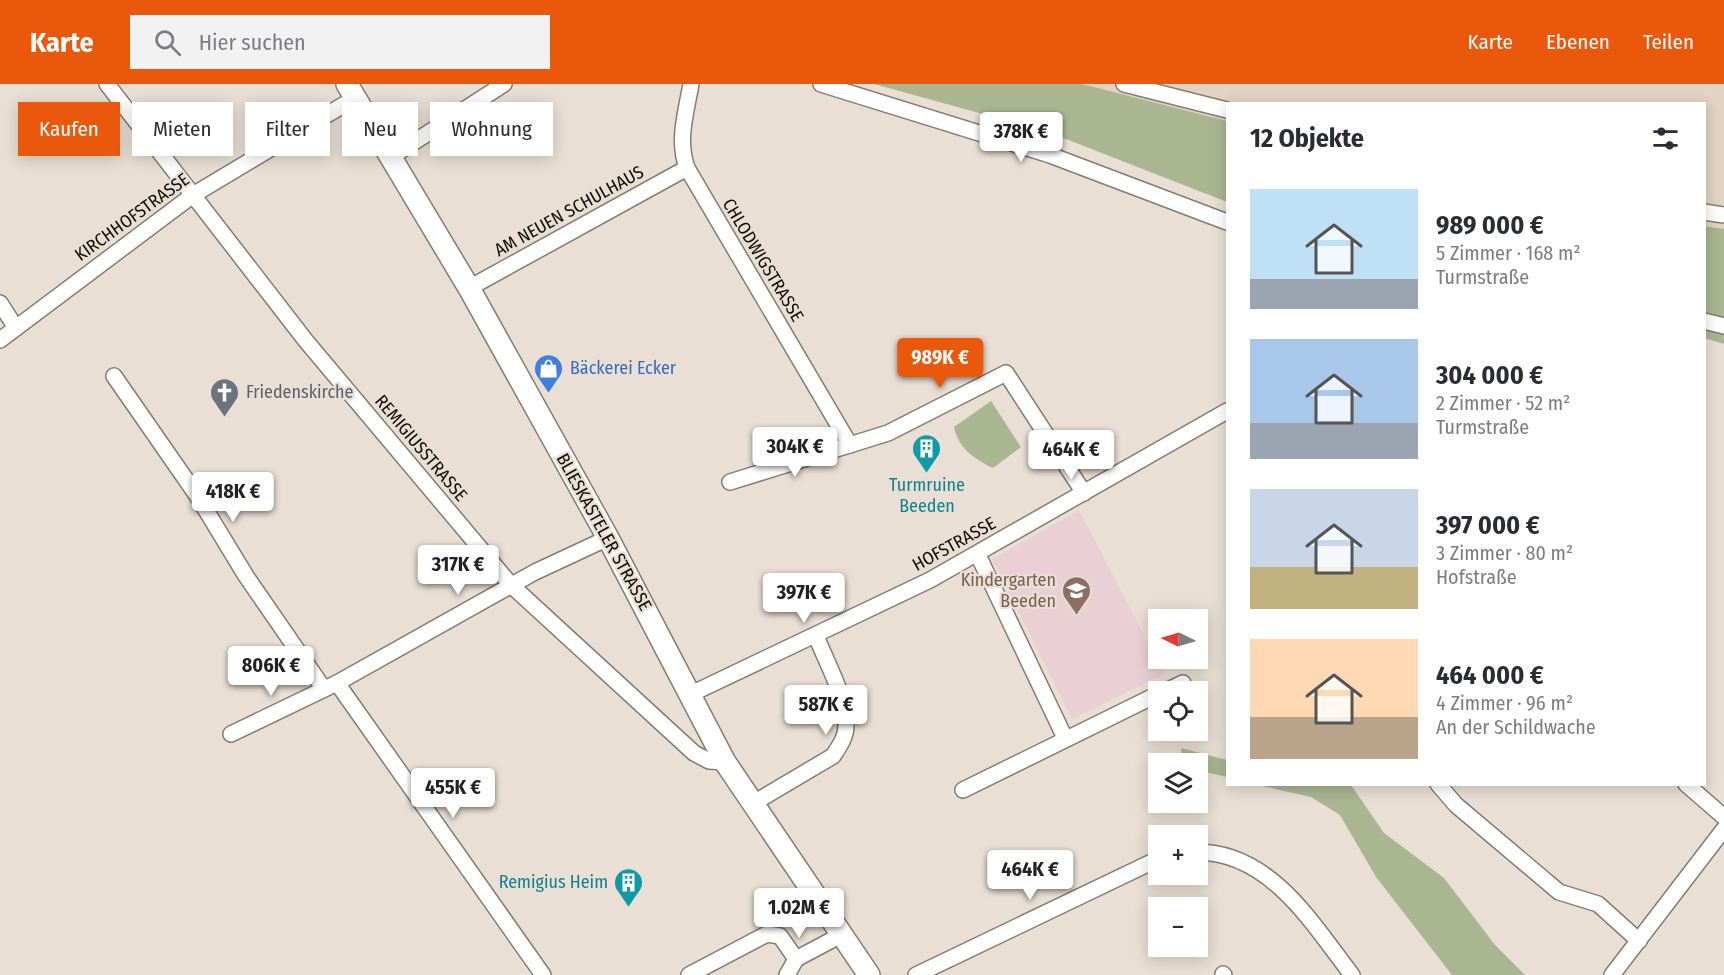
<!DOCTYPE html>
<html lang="de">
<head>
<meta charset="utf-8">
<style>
  body { margin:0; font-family:"Fira Sans Condensed",sans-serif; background:#f2f2f3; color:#2b2b33; height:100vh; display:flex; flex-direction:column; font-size:22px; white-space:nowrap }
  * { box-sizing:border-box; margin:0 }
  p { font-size:20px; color:#7c7c81 }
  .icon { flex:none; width:33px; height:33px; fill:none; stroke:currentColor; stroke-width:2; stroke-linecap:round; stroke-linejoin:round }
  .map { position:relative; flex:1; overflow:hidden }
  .drawer { position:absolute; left:1226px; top:18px; width:480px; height:684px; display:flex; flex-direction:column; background:#fff; border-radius:0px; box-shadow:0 3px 15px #0003 }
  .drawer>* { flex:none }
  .hud { position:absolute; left:18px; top:18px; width:570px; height:54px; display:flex; gap:12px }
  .needle { width:39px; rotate:275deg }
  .fabs { position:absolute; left:1148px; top:525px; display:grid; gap:12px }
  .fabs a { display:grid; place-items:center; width:60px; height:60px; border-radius:0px; background:#fff; box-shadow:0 3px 15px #0003; font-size:30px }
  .price { position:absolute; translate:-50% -51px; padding:0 14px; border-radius:6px; background:#fff; color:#222; font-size:20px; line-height:39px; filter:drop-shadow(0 2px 3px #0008) }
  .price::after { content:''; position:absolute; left:50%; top:36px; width:18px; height:14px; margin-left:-9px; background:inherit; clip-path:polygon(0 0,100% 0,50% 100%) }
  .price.active { background:#ea580c; color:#fff }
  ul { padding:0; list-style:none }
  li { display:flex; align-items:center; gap:18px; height:150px; padding:0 24px }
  li span { display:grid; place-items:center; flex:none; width:168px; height:120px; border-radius:0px; color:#555 }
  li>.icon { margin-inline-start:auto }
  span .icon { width:72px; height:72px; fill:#fffc; stroke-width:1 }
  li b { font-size:26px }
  h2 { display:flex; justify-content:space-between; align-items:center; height:72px; padding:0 24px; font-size:26px }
  .pill { padding:0 21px; border-radius:0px; background:#fff; box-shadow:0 3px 15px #0003; font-size:21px; line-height:54px }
  .pill.active { background:#ea580c; color:#fff }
  header { display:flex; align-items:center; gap:36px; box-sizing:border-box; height:84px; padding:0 30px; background:#ea580c; color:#fff }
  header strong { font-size:28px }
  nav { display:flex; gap:33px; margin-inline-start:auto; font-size:21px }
  .search { width:420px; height:54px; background:#f2f2f3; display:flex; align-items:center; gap:15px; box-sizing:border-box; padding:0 21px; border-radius:0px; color:#7c7c81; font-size:22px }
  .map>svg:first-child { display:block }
  .built { fill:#e2d3c2 }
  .education { fill:#ead0d5 }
  .green { fill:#aab692 }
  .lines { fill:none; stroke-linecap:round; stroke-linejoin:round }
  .street-casing { stroke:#857c72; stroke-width:18 }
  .secondary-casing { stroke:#857c72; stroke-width:24 }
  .street { stroke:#fff; stroke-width:15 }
  .secondary { stroke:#fff; stroke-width:21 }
  .labels { text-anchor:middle; stroke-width:4.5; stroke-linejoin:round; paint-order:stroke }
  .street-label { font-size:18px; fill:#100d09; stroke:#e9dfd4 }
  .shop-label { font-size:18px; fill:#366cbe; stroke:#e9dfd4; text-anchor:start }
  .worship-label { font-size:18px; fill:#5b616d; stroke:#e9dfd4; text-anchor:start }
  .culture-label { font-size:18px; fill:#0d838f; stroke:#e9dfd4 }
  .education-label { font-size:18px; fill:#785e54; stroke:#e9dfd4; text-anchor:end }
</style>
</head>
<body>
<header>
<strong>Karte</strong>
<div class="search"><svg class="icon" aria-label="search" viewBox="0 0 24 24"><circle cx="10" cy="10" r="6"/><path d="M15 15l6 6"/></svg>Hier suchen</div>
<nav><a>Karte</a><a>Ebenen</a><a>Teilen</a></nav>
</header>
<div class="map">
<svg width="1724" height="891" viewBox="0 0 1724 891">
  <rect width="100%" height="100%" fill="#e9dfd4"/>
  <polygon class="built" points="1082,0 1724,0 1724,145 1704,142 1704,20 1227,20 1227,37"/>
  <polygon class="education" points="1079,426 1164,590 1072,635 992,475"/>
  <g class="green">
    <polygon points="874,0 1082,0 1227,37 1227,118 1048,48"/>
    <polygon points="1704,142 1724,145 1724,260 1704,254"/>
    <path d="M 991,317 L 1021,363 L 993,384 C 973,374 959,365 954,343 Z"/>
    <polygon points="1181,664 1227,676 1227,693 1197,686 1197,680 1183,679"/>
    <polygon points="1258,701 1351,701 1384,749 1444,794 1495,861 1525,891 1452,891 1376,793 1340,731 1311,713"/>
  </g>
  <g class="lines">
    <defs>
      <g id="street">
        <polyline points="107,0 306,257 511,501 694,669 709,677 725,678"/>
        <path d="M 691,0 C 686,29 677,56 687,84 L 850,361"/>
        <polyline points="821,0 1050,71 1227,138"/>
        <polyline points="1124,0 1227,26"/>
        <polyline points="391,73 504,0"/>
        <polyline points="1704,128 1724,131"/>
        <polyline points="469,204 687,84"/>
        <polyline points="0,219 16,244"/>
        <polyline points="1704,237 1724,242"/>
        <polyline points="0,256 193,111 355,14"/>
        <polyline points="114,292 198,413 246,492 324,605"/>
        <polyline points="730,398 888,349 1006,289 1084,409"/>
        <polyline points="978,471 1065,654"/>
        <polyline points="337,599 543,891"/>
        <polyline points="1164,608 1183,599"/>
        <polyline points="691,610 930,496 1227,327"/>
        <polyline points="231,650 337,599 535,488 608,454"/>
        <polyline points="1438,700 1456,721 1559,808 1598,820 1639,857"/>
        <polyline points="1686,700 1724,733"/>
        <polyline points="963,706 1158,610"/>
        <path d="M 752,720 L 833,672 C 839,663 846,653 846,642 C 848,617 826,577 816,552"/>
        <path d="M 1197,768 C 1270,768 1312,839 1352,891"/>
        <polyline points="1223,890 1224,891"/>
        <polyline points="689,891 767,850 780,852 796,875"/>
        <polyline points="787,891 796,875 841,851"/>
        <polyline points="916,891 1158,775"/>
        <polyline points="1612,891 1724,745"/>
      </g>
      <polyline id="secondary" points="347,0 469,204 608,454 725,678 869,891"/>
    </defs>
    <use href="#street" class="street-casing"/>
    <use href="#secondary" class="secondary-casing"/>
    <use href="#street" class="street"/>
    <use href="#secondary" class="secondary"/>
  </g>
  <defs>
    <symbol id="shop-pin" viewBox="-11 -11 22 30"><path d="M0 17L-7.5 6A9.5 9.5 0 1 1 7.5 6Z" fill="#3f7fe0" stroke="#e9dfd4"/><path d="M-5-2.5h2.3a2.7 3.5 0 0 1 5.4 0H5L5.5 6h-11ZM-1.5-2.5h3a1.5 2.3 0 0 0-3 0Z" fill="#fff"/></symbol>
    <symbol id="church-pin" viewBox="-11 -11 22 30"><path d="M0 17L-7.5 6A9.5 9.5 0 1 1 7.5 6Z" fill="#6b7280" stroke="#e9dfd4"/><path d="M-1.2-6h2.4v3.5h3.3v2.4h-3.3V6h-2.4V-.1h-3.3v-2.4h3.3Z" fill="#fff"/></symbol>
    <symbol id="building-pin" viewBox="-11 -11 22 30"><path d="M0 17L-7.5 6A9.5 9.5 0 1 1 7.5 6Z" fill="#0f9aa8" stroke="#e9dfd4"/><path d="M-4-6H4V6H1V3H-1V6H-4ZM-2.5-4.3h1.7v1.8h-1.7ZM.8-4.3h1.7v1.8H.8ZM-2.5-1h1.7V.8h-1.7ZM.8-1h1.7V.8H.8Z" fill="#fff"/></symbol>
    <symbol id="school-pin" viewBox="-11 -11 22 30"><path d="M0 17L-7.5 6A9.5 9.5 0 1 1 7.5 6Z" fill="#8d6e63" stroke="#e9dfd4"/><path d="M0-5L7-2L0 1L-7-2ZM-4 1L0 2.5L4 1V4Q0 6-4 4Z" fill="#fff"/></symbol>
  </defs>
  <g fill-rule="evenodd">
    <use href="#shop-pin" x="532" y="268" width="33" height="45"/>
    <use href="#church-pin" x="208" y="292" width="33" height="45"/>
    <use href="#building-pin" x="910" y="348" width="33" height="45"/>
    <use href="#school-pin" x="1060" y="490" width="33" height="45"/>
    <use href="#building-pin" x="612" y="782" width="33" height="45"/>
  </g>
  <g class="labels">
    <g class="street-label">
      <text transform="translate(569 127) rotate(-29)" y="6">AM NEUEN SCHULHAUS</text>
      <text transform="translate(132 133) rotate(-36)" y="6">KIRCHHOFSTRASSE</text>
      <text transform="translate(763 176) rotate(59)" y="6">CHLODWIGSTRASSE</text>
      <text transform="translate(421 364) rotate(50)" y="6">REMIGIUSSTRASSE</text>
      <text transform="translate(604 448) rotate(61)" y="6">BLIESKASTELER STRASSE</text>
      <text transform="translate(954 460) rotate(-29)" y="6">HOFSTRASSE</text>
    </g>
    <g class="shop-label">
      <text x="570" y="290">Bäckerei Ecker</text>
    </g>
    <g class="worship-label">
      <text x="246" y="314">Friedenskirche</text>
    </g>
    <g class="culture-label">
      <text x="927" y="407">Turmruine<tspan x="927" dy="21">Beeden</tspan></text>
      <text x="608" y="804" text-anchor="end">Remigius Heim</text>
    </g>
    <g class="education-label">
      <text x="1056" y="502">Kindergarten<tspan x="1056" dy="21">Beeden</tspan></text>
    </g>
  </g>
</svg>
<div class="fabs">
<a><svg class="needle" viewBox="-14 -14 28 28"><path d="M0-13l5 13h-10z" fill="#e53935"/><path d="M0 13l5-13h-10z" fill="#7c7c81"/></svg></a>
<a><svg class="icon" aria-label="locate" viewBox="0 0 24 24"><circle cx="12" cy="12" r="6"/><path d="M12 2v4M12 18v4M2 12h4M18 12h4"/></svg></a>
<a><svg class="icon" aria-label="layers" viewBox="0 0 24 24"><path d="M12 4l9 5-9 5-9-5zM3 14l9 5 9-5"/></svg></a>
<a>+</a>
<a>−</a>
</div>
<b class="price" style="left:1021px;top:79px">378K €</b>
<b class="price active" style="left:940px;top:305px">989K €</b>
<b class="price" style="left:795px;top:394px">304K €</b>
<b class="price" style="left:1071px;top:397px">464K €</b>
<b class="price" style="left:233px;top:439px">418K €</b>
<b class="price" style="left:458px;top:512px">317K €</b>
<b class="price" style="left:804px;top:540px">397K €</b>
<b class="price" style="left:271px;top:613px">806K €</b>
<b class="price" style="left:826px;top:652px">587K €</b>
<b class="price" style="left:453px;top:735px">455K €</b>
<b class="price" style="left:1030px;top:817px">464K €</b>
<b class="price" style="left:799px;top:855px">1.02M €</b>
<div class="hud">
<a class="pill active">Kaufen</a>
<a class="pill">Mieten</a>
<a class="pill">Filter</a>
<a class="pill">Neu</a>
<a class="pill">Wohnung</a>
</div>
<section class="drawer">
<h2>12 Objekte<svg class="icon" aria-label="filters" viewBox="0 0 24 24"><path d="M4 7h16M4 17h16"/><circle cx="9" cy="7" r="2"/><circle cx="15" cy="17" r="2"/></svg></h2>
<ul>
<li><span style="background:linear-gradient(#bfe0f5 75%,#9aa5b1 0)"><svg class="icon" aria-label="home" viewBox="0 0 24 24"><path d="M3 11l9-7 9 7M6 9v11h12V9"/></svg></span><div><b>989 000 €</b><p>5 Zimmer · 168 m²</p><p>Turmstraße</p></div></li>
<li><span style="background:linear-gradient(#a9c7e8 70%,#9aa5b1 0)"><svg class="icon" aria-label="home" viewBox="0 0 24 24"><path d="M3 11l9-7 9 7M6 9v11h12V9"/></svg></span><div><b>304 000 €</b><p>2 Zimmer · 52 m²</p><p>Turmstraße</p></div></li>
<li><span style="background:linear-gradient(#c9d6e8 65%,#c2b280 0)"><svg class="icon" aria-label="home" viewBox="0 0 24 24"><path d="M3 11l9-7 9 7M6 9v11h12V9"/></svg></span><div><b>397 000 €</b><p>3 Zimmer · 80 m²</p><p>Hofstraße</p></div></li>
<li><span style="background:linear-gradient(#ffd9b3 65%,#b9a48a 0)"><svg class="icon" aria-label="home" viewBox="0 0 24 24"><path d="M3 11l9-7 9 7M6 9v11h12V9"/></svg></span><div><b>464 000 €</b><p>4 Zimmer · 96 m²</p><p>An der Schildwache</p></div></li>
</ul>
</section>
</div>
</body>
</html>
